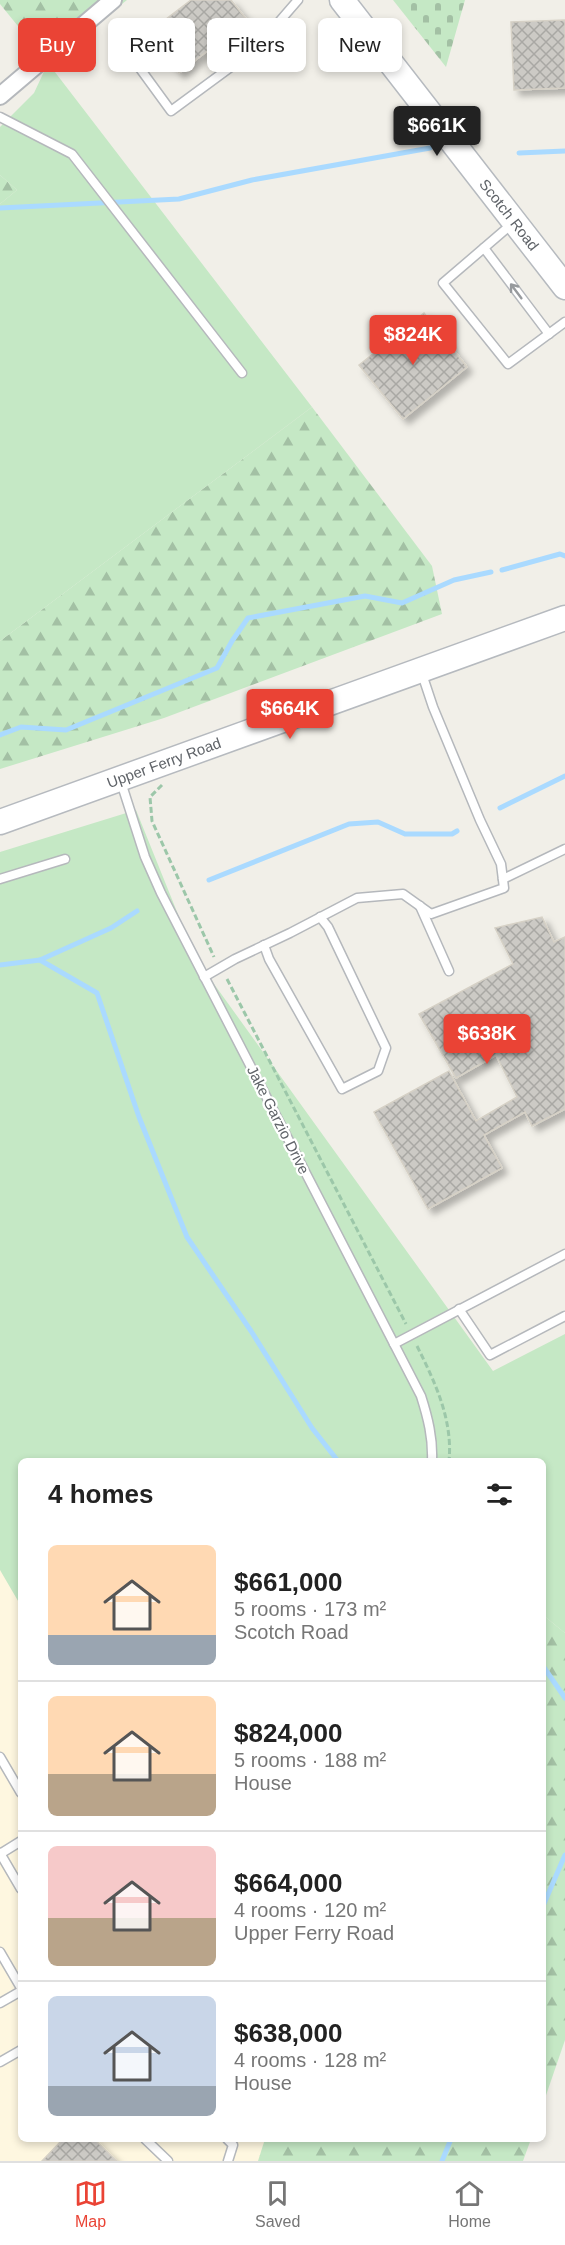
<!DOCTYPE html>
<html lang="en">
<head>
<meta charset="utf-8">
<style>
  body { margin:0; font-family:Arial,sans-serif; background:#f2f2f2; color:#222; height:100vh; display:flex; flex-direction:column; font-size:22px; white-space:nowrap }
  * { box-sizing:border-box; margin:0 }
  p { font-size:20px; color:#767676 }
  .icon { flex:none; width:33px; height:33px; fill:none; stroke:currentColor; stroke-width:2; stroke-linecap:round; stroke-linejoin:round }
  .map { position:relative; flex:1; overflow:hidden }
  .side { position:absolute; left:18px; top:1458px; width:528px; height:684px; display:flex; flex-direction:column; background:#fff; border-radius:9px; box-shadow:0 3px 9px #0003 }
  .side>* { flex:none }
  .guide { position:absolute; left:18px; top:18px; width:530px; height:54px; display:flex; gap:12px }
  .price { position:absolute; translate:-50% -51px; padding:0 14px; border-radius:6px; background:#ea4335; color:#fff; font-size:20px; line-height:39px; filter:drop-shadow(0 2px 3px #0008) }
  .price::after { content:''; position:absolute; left:50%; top:36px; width:18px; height:14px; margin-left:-9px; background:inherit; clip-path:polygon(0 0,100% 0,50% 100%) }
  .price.active { background:#222; color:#fff }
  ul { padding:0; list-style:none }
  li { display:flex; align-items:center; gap:18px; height:150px; padding:0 30px }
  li+li { border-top:2px solid #e0e0e0 }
  li span { display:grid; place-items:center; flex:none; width:168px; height:120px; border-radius:9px; color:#555 }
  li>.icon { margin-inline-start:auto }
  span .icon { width:72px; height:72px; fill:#fffc; stroke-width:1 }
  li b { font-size:26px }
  h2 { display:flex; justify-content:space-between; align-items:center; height:72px; padding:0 30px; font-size:26px }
  .pill { padding:0 21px; border-radius:9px; background:#fff; box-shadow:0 3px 9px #0003; font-size:21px; line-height:54px }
  .pill.active { background:#ea4335; color:#fff }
  .tabs { display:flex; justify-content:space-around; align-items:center; height:84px; border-top:2px solid #e0e0e0; background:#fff; font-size:16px; color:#767676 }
  .tabs a { display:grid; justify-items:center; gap:3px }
  .tabs .active { color:#ea4335 }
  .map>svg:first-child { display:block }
  .commercial { fill:#fef7e0 }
  .forest { fill:url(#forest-firs) }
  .cemetery { fill:url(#cemetery-stones) }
  .park { fill:#c5e8c5 }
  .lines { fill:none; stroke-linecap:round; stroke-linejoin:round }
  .stream { stroke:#aadaff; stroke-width:5 }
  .building { fill:url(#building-cross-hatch); stroke:#d6d1c6; stroke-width:1.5; filter:url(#shadow) }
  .lane-casing { stroke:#b5b8bc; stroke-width:11 }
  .street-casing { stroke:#b5b8bc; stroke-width:20 }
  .secondary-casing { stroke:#b6babf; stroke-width:27 }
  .path { stroke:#9cc7a9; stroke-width:3; stroke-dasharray:6 3; stroke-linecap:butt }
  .lane { stroke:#fff; stroke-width:8 }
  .street { stroke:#fff; stroke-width:16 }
  .secondary { stroke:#fff; stroke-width:24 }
  .oneway { stroke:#979a9d }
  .labels { text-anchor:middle; stroke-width:4.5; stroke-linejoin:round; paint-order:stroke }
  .street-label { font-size:15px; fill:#5f6368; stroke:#fff }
</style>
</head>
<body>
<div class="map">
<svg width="565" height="2161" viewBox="0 0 565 2161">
  <defs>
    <pattern id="forest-firs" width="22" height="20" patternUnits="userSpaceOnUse" patternTransform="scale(1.5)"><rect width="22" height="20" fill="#c5e8c5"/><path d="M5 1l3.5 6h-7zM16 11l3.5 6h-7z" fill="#a3c0a4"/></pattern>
    <pattern id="cemetery-stones" width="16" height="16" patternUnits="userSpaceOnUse" patternTransform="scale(1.5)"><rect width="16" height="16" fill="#c5e8c5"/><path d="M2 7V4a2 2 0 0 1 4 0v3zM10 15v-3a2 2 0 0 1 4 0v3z" fill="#a3c0a4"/></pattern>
    <pattern id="building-cross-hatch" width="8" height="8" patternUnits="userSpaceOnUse" patternTransform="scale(1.5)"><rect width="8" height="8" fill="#cccac5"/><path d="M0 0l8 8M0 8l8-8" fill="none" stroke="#a9a8a4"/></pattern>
    <filter id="shadow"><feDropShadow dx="5.5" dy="5.5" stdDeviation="3" flood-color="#0004"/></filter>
  </defs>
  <rect width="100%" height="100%" fill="#f1efe8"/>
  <polygon class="commercial" points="0,1562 21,1600 21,2139 268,2139 263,2161 0,2161"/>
  <g class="forest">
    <polygon points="0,0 127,0 48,63 0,4"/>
    <polygon points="0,175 17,190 0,204"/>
    <polygon points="312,407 432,566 442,614 164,718 0,769 0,641"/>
    <polygon points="543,1615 565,1633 565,2040 543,2104"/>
    <polygon points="265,2139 531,2139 523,2161 258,2161"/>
  </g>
  <polygon class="cemetery" points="393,0 465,0 446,67"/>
  <g class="park">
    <polygon points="48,63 312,407 0,641 0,204 17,190 0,175 0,127 34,93"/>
    <polygon points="136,810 196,959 493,1371 565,1334 565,1633 543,1615 543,1461 21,1461 21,1606 0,1570 0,852"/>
  </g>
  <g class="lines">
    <g class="stream">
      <polyline points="519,153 565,151"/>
      <polyline points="0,208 179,199 252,180 430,148"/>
      <polyline points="502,570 560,554 565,556"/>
      <polyline points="0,735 21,727 66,730 217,668 232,641 248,618 365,596 402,603 454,580 491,572"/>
      <polyline points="500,808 565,776"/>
      <polyline points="209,880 349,824 378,822 405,834 452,834 457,831"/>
      <polyline points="40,960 111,928 137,911"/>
      <polyline points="0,965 40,960 97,993 139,1117 187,1237 251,1331 312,1428 338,1461"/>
      <polyline points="543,1666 565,1698"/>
      <polyline points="543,1906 565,1855"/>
      <polyline points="442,2161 451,2139"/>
    </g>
  </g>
  <g class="building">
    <polygon points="191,0 231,0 247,20 179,73 148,33"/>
    <polygon points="565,20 565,88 514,90 511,22"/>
    <polygon points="424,313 467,367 403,419 359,365"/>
    <polygon points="542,917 554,942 565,937 565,1109 532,1126 525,1112 484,1135 502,1168 428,1209 374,1112 449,1071 476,1121 517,1097 496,1055 456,1078 419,1014 513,964 495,928"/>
    <polygon points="63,2139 94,2139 117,2161 42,2161"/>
  </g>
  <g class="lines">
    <defs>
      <g id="lane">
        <polyline points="136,63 171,111 247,55 262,47 272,30 298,0"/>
        <polyline points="0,117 72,154 242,373"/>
        <polyline points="513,223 443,283 508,364 565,322"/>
        <polyline points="484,248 549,334"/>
        <path d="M 120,779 L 145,857 L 161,893 L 421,1396 C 428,1418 433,1438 432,1461"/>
        <polyline points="0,879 65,859"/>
        <polyline points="503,879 565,849"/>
        <polyline points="420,906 449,971"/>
        <polyline points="264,945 269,959 342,1089 378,1071 386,1048 328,927 320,917"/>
        <polyline points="204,977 235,959 290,933 357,898 403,894 431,914 504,888 501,864 480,820 433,707 421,671"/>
        <polyline points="459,1309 490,1355 565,1316"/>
        <polyline points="394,1344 565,1254"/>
        <polyline points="0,1757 21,1793"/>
        <polyline points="0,1853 21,1889"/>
        <polyline points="0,1854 21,1841"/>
        <polyline points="0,1952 21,1988"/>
        <polyline points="0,2003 21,1991"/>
        <polyline points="0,2062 21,2050"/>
        <polyline points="145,2139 168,2161"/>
        <polyline points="227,2139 233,2145 228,2161"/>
      </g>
      <polyline id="street" points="0,96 113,0"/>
      <g id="secondary">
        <polyline points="342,0 565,287"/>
        <polyline points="0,822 565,618"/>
      </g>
    </defs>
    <use href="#lane" class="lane-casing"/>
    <use href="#street" class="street-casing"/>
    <use href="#secondary" class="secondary-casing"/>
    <g class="path">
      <polyline points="162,785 150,797 152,821 214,957"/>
      <polyline points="227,979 406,1324"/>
      <path d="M 417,1346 C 435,1382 453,1420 449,1461"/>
    </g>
    <use href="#lane" class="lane"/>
    <use href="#street" class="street"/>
    <use href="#secondary" class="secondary"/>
  </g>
  <defs><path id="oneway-shaft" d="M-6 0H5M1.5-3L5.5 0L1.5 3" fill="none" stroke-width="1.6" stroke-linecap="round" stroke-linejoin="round" transform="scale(1.5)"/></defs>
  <use class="oneway" href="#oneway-shaft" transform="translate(516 291) rotate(-127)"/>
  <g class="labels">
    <g class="street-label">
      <text transform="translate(509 215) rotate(52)" y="5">Scotch Road</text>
      <text transform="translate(164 763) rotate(-20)" y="5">Upper Ferry Road</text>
      <text transform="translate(278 1120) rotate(63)" y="5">Jake Garzio Drive</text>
    </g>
  </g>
</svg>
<b class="price active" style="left:437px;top:157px">$661K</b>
<b class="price" style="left:413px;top:366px">$824K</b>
<b class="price" style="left:290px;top:740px">$664K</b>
<b class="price" style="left:487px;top:1065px">$638K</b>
<div class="guide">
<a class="pill active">Buy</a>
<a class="pill">Rent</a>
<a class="pill">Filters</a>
<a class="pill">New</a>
</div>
<section class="side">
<h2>4 homes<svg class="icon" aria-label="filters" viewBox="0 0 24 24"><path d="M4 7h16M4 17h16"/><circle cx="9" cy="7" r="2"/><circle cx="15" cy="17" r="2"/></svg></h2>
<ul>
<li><span style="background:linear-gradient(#ffd9b3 75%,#9aa5b1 0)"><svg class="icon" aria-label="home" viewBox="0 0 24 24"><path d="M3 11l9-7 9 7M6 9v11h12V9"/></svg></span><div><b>$661,000</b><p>5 rooms · 173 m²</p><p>Scotch Road</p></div></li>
<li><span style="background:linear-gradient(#ffd9b3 65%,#b9a48a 0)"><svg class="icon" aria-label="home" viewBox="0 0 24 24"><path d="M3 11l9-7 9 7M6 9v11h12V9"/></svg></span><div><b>$824,000</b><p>5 rooms · 188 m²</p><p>House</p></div></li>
<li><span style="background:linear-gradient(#f6c9c9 60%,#b9a48a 0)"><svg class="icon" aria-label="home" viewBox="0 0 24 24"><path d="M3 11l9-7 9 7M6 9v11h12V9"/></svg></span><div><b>$664,000</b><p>4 rooms · 120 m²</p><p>Upper Ferry Road</p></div></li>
<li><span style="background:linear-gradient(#c9d6e8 75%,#9aa5b1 0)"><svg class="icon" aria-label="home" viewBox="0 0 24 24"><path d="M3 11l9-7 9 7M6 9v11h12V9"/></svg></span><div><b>$638,000</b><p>4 rooms · 128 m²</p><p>House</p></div></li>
</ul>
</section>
</div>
<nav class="tabs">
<a class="active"><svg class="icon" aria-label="map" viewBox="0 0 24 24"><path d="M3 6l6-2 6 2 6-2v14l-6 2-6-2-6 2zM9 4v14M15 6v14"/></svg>Map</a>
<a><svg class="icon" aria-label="saved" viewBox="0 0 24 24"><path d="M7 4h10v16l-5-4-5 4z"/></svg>Saved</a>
<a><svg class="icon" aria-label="home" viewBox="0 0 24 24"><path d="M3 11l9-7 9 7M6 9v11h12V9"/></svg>Home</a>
</nav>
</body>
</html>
